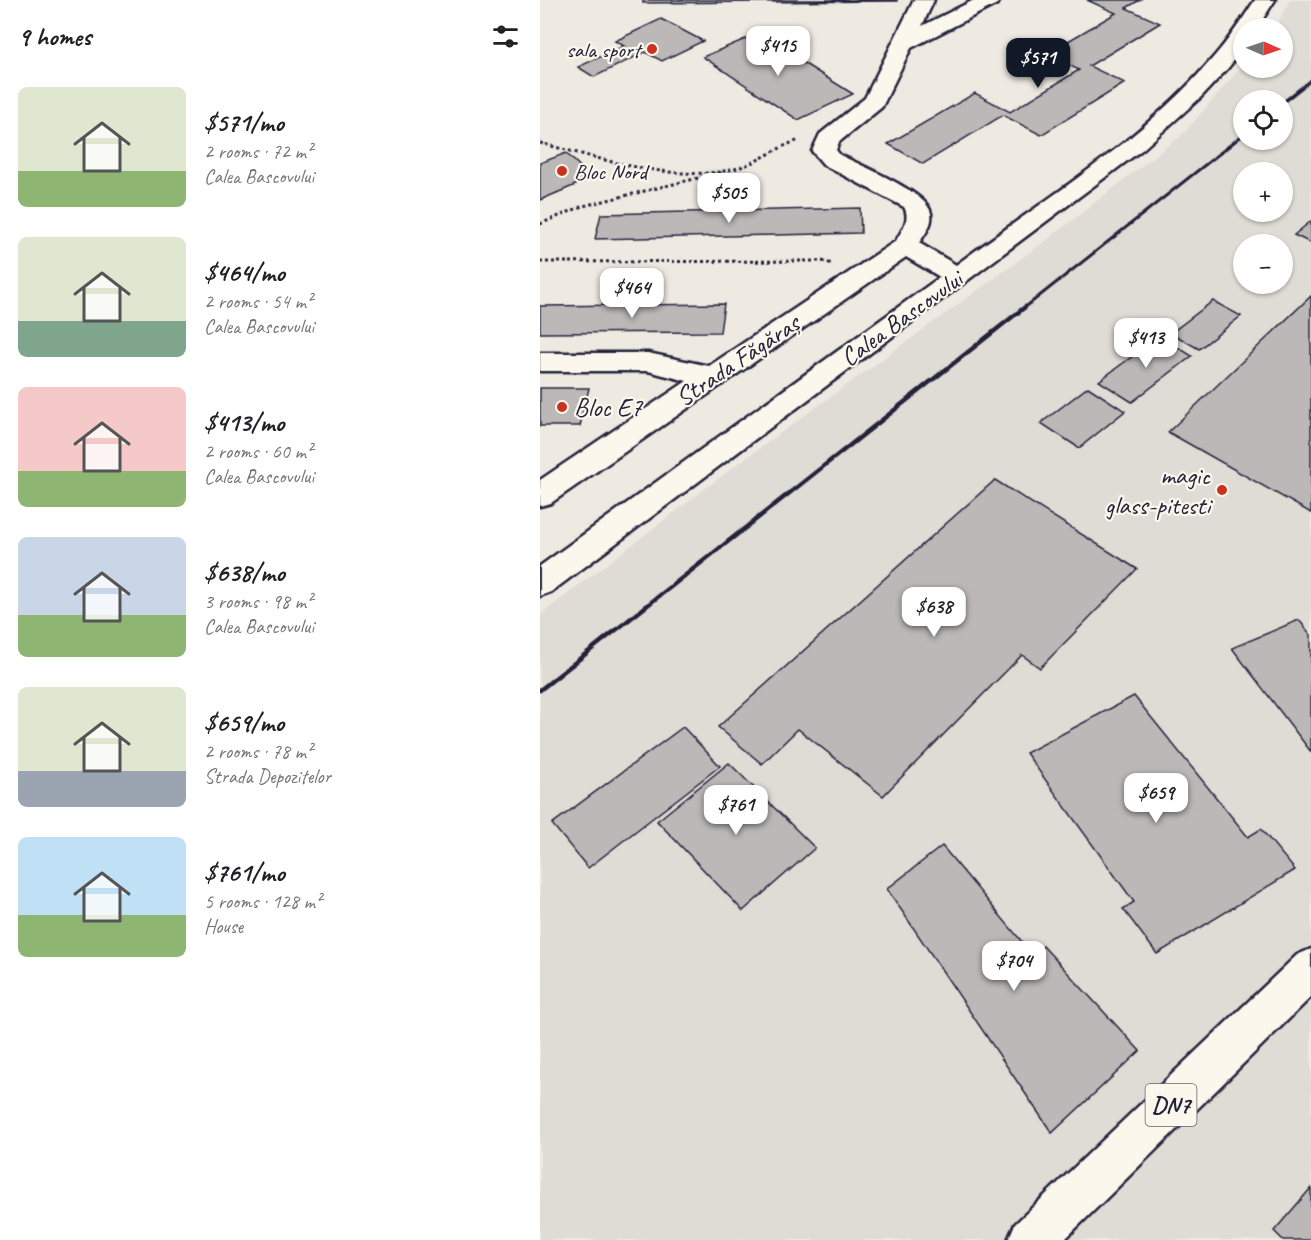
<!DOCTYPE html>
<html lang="en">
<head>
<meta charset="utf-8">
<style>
  body { margin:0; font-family:Caveat,sans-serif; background:#f2f2f2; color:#202124; height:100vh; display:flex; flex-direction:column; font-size:22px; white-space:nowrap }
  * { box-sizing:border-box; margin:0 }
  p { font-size:20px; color:#757577 }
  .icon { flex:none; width:33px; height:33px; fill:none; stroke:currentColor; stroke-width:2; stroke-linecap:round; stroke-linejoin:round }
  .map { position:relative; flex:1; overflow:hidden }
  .details { display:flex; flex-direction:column; background:#fff; width:540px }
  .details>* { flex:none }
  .needle { width:39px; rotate:92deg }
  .tools { position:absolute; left:693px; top:18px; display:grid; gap:12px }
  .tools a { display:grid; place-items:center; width:60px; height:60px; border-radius:50%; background:#fff; box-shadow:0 2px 4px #0004; font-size:30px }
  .price { position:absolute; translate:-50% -51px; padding:0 14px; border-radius:12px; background:#fff; color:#222; font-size:20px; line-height:39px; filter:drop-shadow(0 2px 3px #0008) }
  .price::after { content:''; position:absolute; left:50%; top:36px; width:18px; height:14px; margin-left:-9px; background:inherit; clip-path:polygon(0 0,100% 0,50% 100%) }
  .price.on { background:#111827; color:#fff }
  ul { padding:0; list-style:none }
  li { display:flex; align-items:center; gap:18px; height:150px; padding:0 18px }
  li span { display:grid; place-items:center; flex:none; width:168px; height:120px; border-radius:9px; color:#555 }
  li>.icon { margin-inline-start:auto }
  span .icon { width:72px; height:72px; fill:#fffc; stroke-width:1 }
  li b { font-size:26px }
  h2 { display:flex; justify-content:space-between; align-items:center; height:72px; padding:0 18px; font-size:26px }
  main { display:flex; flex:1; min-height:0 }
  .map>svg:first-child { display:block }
  .built { fill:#dfdbd5; fill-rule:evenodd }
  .building { fill:#bcb8b8; stroke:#22223b; stroke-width:1.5 }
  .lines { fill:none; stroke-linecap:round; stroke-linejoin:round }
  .minor-casing { stroke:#22223b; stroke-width:5 }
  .major-casing { stroke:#22223b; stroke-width:5 }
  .path { stroke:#22223b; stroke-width:3; stroke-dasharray:3 3; stroke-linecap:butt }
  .minor { fill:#fbf7ec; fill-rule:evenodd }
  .major { fill:#fbf7ec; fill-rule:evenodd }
  .rail-far1 { stroke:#22223b; stroke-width:3 }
  .rail { stroke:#22223b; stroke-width:4.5 }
  .poi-dot { fill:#c8321e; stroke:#fbf7ec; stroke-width:2 }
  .labels { text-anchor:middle; stroke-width:4.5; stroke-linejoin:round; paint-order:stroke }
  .far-poi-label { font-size:22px; fill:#22223b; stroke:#fbf7ec; text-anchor:end }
  .shield { fill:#fbf7ec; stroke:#636270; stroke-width:1.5 }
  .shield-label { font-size:24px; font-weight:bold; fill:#22223b }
  .street-label { font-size:26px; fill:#22223b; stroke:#fbf7ec }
  .poi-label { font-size:26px; fill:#22223b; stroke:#fbf7ec; text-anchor:start }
</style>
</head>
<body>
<main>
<section class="details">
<h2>9 homes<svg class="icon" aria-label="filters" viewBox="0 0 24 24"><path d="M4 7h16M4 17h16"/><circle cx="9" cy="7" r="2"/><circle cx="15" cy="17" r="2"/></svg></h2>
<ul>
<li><span style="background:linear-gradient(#dfe7d0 70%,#8fb573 0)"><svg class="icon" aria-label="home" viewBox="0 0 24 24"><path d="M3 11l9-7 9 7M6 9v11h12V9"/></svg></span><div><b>$571/mo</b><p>2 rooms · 72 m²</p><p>Calea Bascovului</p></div></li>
<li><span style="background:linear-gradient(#dfe7d0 70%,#7fa58c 0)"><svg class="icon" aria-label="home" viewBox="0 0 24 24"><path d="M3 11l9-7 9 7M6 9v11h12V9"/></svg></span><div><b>$464/mo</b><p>2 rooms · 54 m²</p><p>Calea Bascovului</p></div></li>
<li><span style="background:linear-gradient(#f6c9c9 70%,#8fb573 0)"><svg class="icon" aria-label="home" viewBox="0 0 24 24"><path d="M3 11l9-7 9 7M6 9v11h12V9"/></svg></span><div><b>$413/mo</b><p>2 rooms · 60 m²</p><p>Calea Bascovului</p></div></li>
<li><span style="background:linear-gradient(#c9d6e8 65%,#8fb573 0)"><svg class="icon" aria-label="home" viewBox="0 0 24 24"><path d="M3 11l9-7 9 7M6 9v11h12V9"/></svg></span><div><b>$638/mo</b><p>3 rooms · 98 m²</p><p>Calea Bascovului</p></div></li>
<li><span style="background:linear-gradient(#dfe7d0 70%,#9aa5b1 0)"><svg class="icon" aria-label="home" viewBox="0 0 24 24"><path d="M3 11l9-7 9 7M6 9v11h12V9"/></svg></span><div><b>$659/mo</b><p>2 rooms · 78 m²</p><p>Strada Depozitelor</p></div></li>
<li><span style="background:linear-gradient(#bfe0f5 65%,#8fb573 0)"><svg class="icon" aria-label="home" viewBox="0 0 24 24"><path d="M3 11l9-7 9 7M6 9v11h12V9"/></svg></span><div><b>$761/mo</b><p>5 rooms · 128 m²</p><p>House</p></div></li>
</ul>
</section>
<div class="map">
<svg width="771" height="1240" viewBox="0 0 771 1240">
  <rect width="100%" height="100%" fill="#eeeae2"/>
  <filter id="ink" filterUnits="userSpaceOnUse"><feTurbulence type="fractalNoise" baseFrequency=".0167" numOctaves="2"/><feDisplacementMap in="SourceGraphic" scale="12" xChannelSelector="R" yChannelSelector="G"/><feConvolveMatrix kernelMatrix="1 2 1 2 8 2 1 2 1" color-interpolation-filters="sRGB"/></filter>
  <g filter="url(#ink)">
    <path class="built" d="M 750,0 L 771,0 L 771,1240 L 0,1240 L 0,615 L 195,466 L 507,240 L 643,134 L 703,65 L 704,68 L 742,68 L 742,28 L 735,28 ZM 704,100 L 742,100 L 742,140 L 704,140 ZM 704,172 L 742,172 L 742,212 L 704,212 ZM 704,244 L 742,244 L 742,284 L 704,284 Z"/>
    <g class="building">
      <polygon points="103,0 357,0 357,1 103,3"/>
      <polygon points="547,0 600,0 586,8 620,23 549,66 585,83 501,135 463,115 383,164 348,144 435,93 470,112 539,70 506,54 576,13"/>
      <polygon points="121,19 163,41 122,61 105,52 54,77 38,67 84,46 75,41"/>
      <polygon points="217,34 313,94 258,120 163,57"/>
      <polygon points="26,153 52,178 0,200 0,163"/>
      <polygon points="320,208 321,233 55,239 61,214"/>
      <polygon points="771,221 771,243 754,235"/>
      <polygon points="771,296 771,513 628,432"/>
      <polygon points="673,301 701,316 659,349 631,333"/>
      <polygon points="184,304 180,332 0,333 0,306"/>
      <polygon points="620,336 652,356 592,402 559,381"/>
      <polygon points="548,387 585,411 539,448 501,423"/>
      <polygon points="0,388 49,388 40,426 0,426"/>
      <polygon points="455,480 597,569 500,668 482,655 343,796 258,729 222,764 178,727"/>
      <polygon points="759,620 771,635 771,752 692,648"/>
      <polygon points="594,696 708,837 721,829 755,870 617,954 583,909 594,902 486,753"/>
      <polygon points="143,727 180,766 48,868 12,824"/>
      <polygon points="189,763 275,848 203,911 117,821"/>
      <polygon points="402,846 493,955 503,946 600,1051 512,1133 347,889"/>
      <polygon points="771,1188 771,1240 743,1240 734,1231"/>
    </g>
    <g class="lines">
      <defs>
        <path id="minor" d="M 374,0 L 394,0 L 382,26 L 434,0 L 460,0 L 457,4 L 371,48 L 342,107 L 299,142 L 296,150 L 300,155 C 320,165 383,191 390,210 C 395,222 385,234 379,243 L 416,265 C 503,200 601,142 672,59 C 689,40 701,21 715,0 L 735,0 L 717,28 L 704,28 L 704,48 L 688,68 L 661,97 L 603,149 L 11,592 L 0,596 L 0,566 L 400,277 L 366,257 L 11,503 L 0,506 L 0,480 L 147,381 L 108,371 L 0,371 L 0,353 L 108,353 L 169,366 L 356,241 C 362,230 371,219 364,207 L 284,165 L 272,151 L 280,134 L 325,98 Z"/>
        <polygon id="major" points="771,949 771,997 524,1240 468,1240 475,1224 757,955"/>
      </defs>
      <use href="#minor" class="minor-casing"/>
      <use href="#major" class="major-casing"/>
      <g class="path">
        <path d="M 0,143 C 59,158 141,186 201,167 C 222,160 239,146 260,140"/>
        <polyline points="0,224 43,206 183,172"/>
        <polyline points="0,262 282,261 293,264"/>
      </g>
      <use href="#minor" class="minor"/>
      <use href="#major" class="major"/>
      <g class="rail-far1">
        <polyline points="742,103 771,80"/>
        <polyline points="483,309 704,134"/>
      </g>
      <polyline class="rail" points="0,690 485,307"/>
    </g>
  </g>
  <g class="poi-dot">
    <circle cx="112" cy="49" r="6"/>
    <circle cx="22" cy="171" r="6"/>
    <circle cx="22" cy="407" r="6"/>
    <circle cx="682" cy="490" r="6"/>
  </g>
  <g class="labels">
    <g class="far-poi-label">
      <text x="100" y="57">sala sport</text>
      <text x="34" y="179" text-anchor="start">Bloc Nord</text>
    </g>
    <rect class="shield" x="605.5" y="1084" width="51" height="42" rx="4.5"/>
    <g class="shield-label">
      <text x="631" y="1113">DN7</text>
    </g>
    <g class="street-label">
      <text transform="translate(361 318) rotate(-36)" y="9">Calea Bascovului</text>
      <text transform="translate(197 360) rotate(-34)" y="9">Strada Făgăraș</text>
    </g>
    <g class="poi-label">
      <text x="34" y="416">Bloc E7</text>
      <text x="670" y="484" text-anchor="end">magic<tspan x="670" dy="30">glass-pitesti</tspan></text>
    </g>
  </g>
</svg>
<div class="tools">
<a><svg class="needle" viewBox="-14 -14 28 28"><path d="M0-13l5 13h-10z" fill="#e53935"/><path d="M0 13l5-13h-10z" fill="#757577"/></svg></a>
<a><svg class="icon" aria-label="locate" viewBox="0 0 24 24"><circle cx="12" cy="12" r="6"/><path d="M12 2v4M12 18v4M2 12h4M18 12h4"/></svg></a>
<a>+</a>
<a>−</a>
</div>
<b class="price" style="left:238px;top:77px">$415</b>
<b class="price on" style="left:498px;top:89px">$571</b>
<b class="price" style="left:189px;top:224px">$505</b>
<b class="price" style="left:92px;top:319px">$464</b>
<b class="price" style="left:606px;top:369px">$413</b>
<b class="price" style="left:394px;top:638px">$638</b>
<b class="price" style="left:616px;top:824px">$659</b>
<b class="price" style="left:196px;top:836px">$761</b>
<b class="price" style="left:474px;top:992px">$704</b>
</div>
</main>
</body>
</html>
